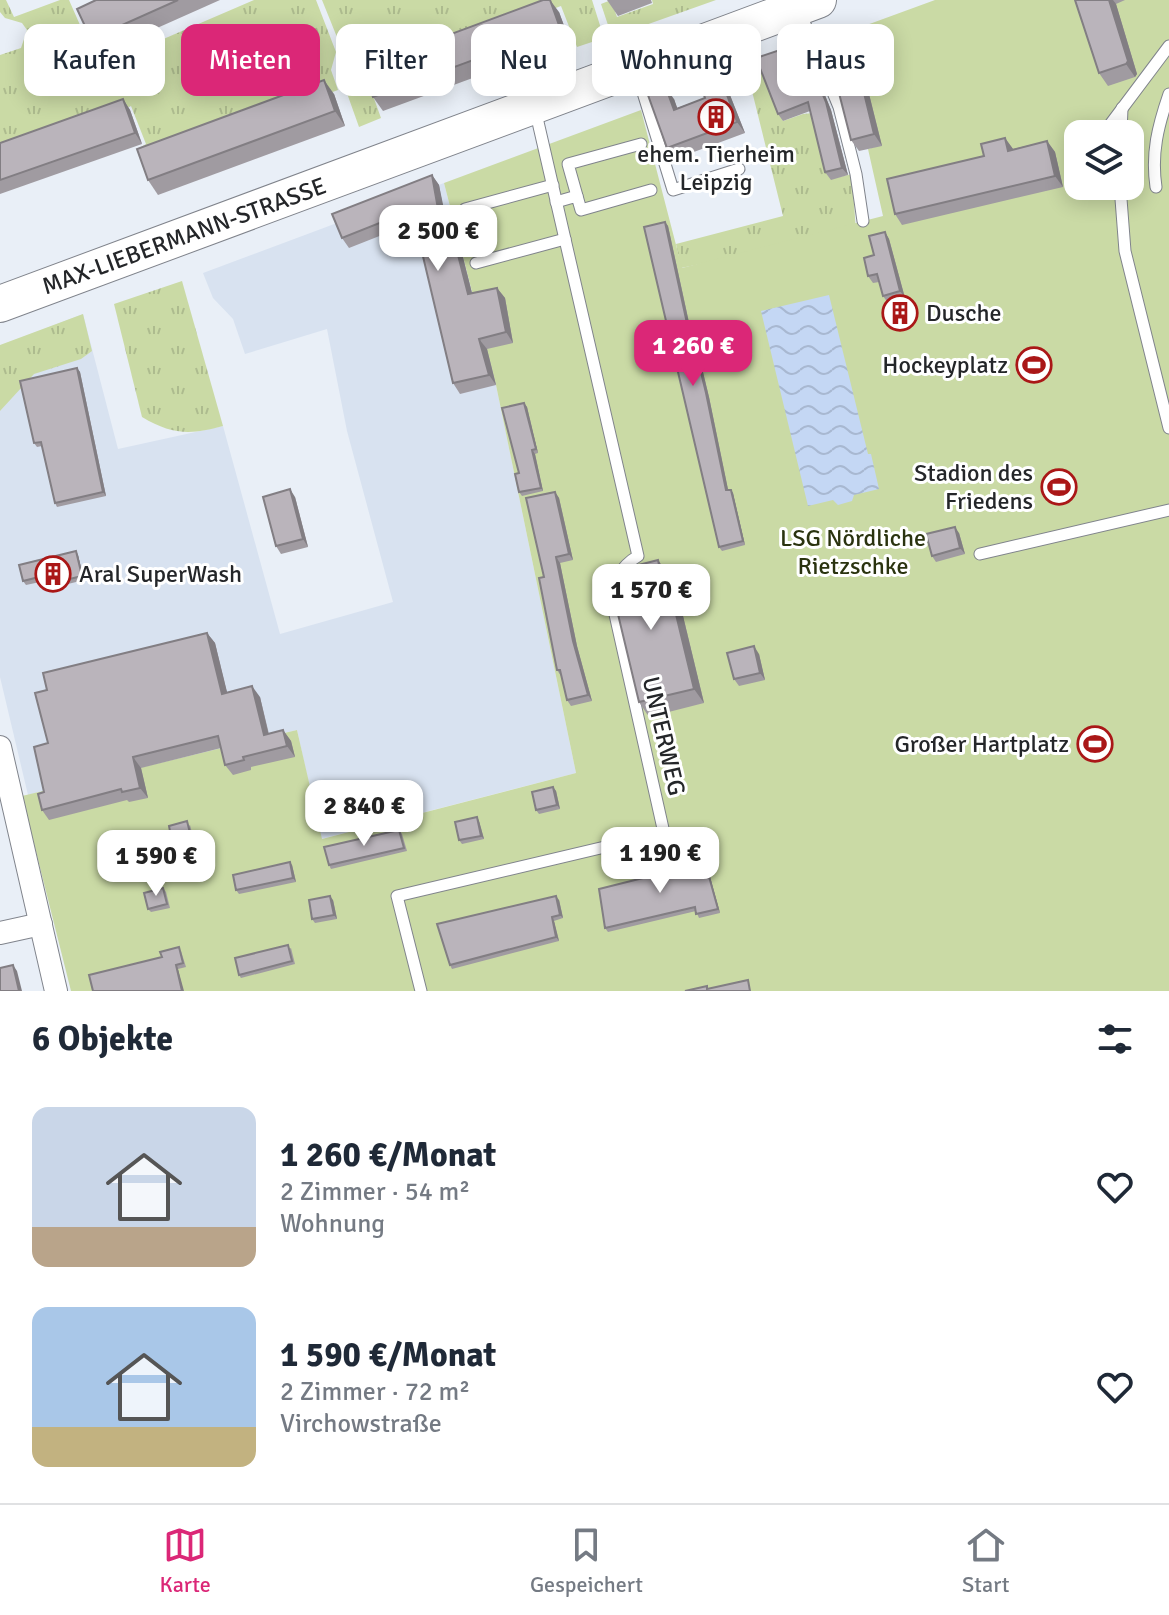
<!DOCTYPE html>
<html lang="de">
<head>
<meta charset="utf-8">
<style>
  body { margin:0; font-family:Signika,sans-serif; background:#f2f2f3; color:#1f2937; height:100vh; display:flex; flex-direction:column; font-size:30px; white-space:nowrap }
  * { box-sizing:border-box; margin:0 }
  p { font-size:26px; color:#747a83 }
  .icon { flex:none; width:44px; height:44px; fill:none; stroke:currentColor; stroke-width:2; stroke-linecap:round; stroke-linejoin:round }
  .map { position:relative; height:991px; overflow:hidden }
  .details { display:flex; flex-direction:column; background:#fff; flex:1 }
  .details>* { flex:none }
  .banner { position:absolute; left:24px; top:24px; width:1122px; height:72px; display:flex; gap:16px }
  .controls { position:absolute; left:1064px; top:120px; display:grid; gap:16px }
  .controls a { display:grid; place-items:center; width:80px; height:80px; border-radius:16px; background:#fff; box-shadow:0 4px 20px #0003; font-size:40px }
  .price { position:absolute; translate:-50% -68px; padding:0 18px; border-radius:16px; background:#fff; color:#222; font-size:26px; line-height:52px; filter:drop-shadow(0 2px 4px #0008) }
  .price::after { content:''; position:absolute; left:50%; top:48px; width:24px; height:18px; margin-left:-12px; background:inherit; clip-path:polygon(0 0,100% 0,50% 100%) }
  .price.on { background:#db2777; color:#fff }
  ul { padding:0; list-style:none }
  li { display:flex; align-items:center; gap:24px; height:200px; padding:0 32px }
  li span { display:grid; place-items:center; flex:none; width:224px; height:160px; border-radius:16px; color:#555 }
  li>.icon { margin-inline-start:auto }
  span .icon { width:96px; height:96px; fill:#fffc; stroke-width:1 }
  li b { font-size:34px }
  h2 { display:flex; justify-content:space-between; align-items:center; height:96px; padding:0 32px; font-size:34px }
  .pill { padding:0 28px; border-radius:16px; background:#fff; box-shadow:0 4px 20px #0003; font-size:28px; line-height:72px }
  .pill.on { background:#db2777; color:#fff }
  .tabs { display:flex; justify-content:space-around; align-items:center; height:112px; border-top:2px solid #e0e1e3; background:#fff; font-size:22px; color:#747a83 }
  .tabs a { display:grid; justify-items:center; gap:4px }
  .tabs .on { color:#db2777 }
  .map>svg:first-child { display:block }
  .built { fill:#d8e2f0 }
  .grass { fill:url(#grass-tufts) }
  .green { fill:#cadaa5; fill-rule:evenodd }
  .water { fill:url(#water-waves) }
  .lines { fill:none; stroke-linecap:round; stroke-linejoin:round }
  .lane-casing { stroke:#80848c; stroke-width:13 }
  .street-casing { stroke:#80848c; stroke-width:24 }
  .primary-casing { stroke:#80848c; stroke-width:38 }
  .lane { stroke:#fff; stroke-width:11 }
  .street { stroke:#fff; stroke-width:22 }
  .primary { stroke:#fff; stroke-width:36 }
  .wall { fill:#a09ba1 }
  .shaded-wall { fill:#827e83 }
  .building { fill:#bab4bb; stroke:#827e83; stroke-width:2 }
  .labels { text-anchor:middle; stroke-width:6; stroke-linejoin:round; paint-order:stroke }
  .poi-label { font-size:24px; fill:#242629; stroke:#fff; text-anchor:end }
  .street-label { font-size:24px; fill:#242629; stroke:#fff }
  .park-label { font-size:24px; fill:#2a330f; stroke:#fff }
</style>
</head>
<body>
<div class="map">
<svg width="1169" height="991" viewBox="0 0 1169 991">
  <defs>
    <pattern id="grass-tufts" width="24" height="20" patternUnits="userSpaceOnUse" patternTransform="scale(2)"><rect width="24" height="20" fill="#cadaa5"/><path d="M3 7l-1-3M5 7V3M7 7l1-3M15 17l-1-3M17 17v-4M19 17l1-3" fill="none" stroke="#adbb8e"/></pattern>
    <pattern id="water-waves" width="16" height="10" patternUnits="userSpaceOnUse" patternTransform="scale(2)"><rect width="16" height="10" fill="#c4d7f4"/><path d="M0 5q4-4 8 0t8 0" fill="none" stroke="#a8b8d1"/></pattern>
  </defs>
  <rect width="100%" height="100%" fill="#e9eff7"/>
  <polygon class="built" points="444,183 496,385 576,773 321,839 297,730 28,795 0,677 0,346 83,314 118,449 223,426 280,634 393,602 347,431 327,329 245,354 233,319 213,298 203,273"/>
  <g class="grass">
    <polygon points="0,0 6,0 14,17 60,0 69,0 95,59 97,78 103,65 254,0 316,0 336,52 331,70 338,90 146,161 141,147 146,144 131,106 0,153 0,55 21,48 27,30 22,23 5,18 0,12"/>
    <polygon points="322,0 592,0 604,38 577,47 561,6 367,79 381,118 359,127 338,68 343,52"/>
    <polygon points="611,0 617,17 653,4 652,0 716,0 612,37 601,4"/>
    <polygon points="762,65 783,121 803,114 814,113 831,179 852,174 856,232 681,268 676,244 783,216 747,71"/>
    <path d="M 182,281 L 223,426 C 191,435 172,435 142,417 L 114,304 Z"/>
    <polygon points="83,314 92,351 81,359 34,374 0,411 0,345"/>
  </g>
  <path class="green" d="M 935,0 L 1169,0 L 1169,991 L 71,991 L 22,796 L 297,730 L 322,839 L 576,773 L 496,385 L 444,183 L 641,110 L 682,268 L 883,216 L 868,149 L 881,145 L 853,30 ZM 1078,134 L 1130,134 L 1130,186 L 1078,186 Z"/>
  <polygon class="water" points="829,295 868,454 871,454 879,489 854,495 852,501 838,505 833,500 808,506 761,311"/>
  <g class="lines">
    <defs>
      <g id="lane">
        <polyline points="800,12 839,107 856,174 863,221"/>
        <polyline points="637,73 673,190 739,169"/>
        <polyline points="1103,134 1169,46"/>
        <polyline points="1121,134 1122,108"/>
        <polyline points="1120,186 1125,251 1169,428"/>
        <path d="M 1156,187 C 1151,153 1158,126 1169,94"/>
        <polyline points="577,196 568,164 641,144"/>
        <polyline points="556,202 577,196 581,210 651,190"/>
        <polyline points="465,209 553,185"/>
        <polyline points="476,263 565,239"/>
        <polyline points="980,554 1169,510"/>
        <path d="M 421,991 L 397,896 L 664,833 L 612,601 C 612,582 621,566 638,556 L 535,109"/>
      </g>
      <g id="street">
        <polyline points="0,747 56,991"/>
        <polyline points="0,933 41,924"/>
      </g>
      <polyline id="primary" points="0,304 818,0"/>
    </defs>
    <use href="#lane" class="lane-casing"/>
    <use href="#street" class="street-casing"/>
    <use href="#primary" class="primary-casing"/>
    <use href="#lane" class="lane"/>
    <use href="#street" class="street"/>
    <use href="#primary" class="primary"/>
  </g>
  <g class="wall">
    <polygon points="96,0 220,0 101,53 91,39"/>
    <polygon points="607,0 651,0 652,3 618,16"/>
    <polygon points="1075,0 1125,0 1116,4 1137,74 1135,77 1108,86 1099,73"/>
    <polygon points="559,12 570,42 383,111 373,97"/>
    <polygon points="848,27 855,38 882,146 859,151 851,140"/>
    <polygon points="801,43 807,51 831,110 848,175 831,180 825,172 810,111 783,121 778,114"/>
    <polygon points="717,68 724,80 745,133 675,159 667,148 674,99 677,108 705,98"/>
    <polygon points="334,94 345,126 158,195 148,180"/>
    <polygon points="123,99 130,110 142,144 0,194 0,143"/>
    <polygon points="1005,138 1013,149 1047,141 1055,152 1063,187 902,225 895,214 984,156"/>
    <polygon points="432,175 439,185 443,208 446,208 453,218 472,293 497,288 505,298 513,343 487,349 496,385 460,394 453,383 415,222 349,248 342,238"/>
    <polygon points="665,222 668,226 690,327 693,331 709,397 728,490 733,493 745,545 722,551 719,547"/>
    <polygon points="885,232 889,239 905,298 888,303 883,296 879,282 873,283 868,276 874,255"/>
    <polygon points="77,368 80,372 106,496 57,507 55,503 42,446 37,447 34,443"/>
    <polygon points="524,403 527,407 538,453 535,454 543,491 522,496 519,492 519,473"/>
    <polygon points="555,492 559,498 573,560 560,563 577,646 592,701 571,706 567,700 561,676 557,670"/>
    <polygon points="295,497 308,547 281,554 276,546"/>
    <polygon points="959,533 965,554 936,562 932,556"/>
    <polygon points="76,551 78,555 84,580 44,590 40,582 26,585 23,581"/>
    <polygon points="658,560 676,587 704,703 649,717 639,702 618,583"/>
    <polygon points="207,633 215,643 227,693 260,697 269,734 283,730 291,741 295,757 251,767 251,770 233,775 225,765 221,748 141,768 148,798 129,802 127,800 49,820 42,810 44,792 48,743 47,690"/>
    <polygon points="759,654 765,680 739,686 734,679"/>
    <polygon points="553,787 556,791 560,809 539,814 536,810"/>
    <polygon points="477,817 479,821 484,839 462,844 459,840"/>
    <polygon points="190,825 194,841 175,845 172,842"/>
    <polygon points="399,830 402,834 407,851 331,869 329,865"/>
    <polygon points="705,859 720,913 699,918 696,911 608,932 605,928 683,868"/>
    <polygon points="292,865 296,882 239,894 236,890"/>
    <polygon points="163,888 166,892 170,908 151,912 148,909"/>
    <polygon points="333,900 337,919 315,923 312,919"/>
    <polygon points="559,900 563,918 554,921 559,941 452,969 450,965"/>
    <polygon points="291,948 295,964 241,978 239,975"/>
    <polygon points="181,951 186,967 178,969 162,957"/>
  </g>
  <g class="shaded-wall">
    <polygon points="550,0 559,12 570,42 560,28"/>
    <polygon points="1109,0 1113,0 1116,4 1137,74 1135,77 1126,64"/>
    <polygon points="848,27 855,38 882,146 874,134"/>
    <polygon points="801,43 807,51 831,110 848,175 842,168"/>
    <polygon points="717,68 724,80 745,133 737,122"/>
    <polygon points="324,80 334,94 345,126 335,111"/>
    <polygon points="666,88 674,99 682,121 674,110"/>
    <polygon points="123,99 130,110 142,144 135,133"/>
    <polygon points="1005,138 1013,149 1008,151"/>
    <polygon points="1047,141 1055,152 1063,187 1055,176"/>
    <polygon points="432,175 439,185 446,219 438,209"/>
    <polygon points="446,208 453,218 475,305 468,294"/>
    <polygon points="665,222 668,226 691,332 688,328"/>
    <polygon points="885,232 889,239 905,298 900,291"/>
    <polygon points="497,288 505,298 513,343 506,332"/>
    <polygon points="690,327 693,331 709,397 729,494 726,490"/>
    <polygon points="479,339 487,349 496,385 489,375"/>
    <polygon points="77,368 80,372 106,496 103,492"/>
    <polygon points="524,403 527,407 538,453 536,449"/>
    <polygon points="532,450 535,454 543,491 541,488"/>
    <polygon points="290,489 295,497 308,547 303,539"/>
    <polygon points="731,490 733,493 745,545 743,541"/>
    <polygon points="555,492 559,498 573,560 569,554"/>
    <polygon points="955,527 959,533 965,554 960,548"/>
    <polygon points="76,551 78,555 84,580 82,576"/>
    <polygon points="556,557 560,563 577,646 592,701 588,695 573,641"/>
    <polygon points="658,560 676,587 704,703 694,689"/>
    <polygon points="207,633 215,643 230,704 222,694"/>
    <polygon points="754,646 759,654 765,680 760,673"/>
    <polygon points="252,686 260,697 271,745 264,735"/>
    <polygon points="283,730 291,741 295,757 287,746"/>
    <polygon points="133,757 141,768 148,798 140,788"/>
    <polygon points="553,787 556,791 560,809 557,805"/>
    <polygon points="477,817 479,821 484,839 481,836"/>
    <polygon points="703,855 705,859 720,913 718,909"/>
    <polygon points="290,862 292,865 296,882 293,878"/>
    <polygon points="330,896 333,900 337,919 334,915"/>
    <polygon points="556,896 559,900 563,918 560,915"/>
    <polygon points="552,917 554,921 559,941 556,937"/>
    <polygon points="13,965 17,971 22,991 19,991"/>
    <polygon points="176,965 178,969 184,991 182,991"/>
  </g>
  <g class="building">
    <polygon points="96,0 178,0 91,39 77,9"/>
    <polygon points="543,0 550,0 560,28 373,97 362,67"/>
    <polygon points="1075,0 1109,0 1128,61 1126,64 1099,73"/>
    <polygon points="848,27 874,134 851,140 839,93 816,35"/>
    <polygon points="801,43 826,102 842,168 825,172 808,102 778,114 756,58"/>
    <polygon points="717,68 737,122 667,148 648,95 666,88 674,110 705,98 697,76"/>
    <polygon points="324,80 335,111 148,180 137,149"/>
    <polygon points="123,99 135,133 0,180 0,143"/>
    <polygon points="1005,138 1008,151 1047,141 1055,176 895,214 887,179 984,156 981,144"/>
    <polygon points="432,175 438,209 446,208 468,294 497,288 506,332 479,339 489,375 453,383 412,210 342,238 332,214"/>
    <polygon points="665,222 688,328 690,327 706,393 726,490 731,490 743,541 719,547 644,227"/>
    <polygon points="885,232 900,291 883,296 877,274 868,276 864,258 874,255 869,236"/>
    <polygon points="77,368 103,492 55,503 41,442 34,443 20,381"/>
    <polygon points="524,403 536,449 532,450 541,488 519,492 515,474 519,473 502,408"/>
    <polygon points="290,489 303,539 276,546 263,497"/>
    <polygon points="555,492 569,554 556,557 573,641 588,695 567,700 560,670 557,670 539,578 544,577 526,498"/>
    <polygon points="955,527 960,548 932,556 926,534"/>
    <polygon points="76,551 82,576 41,586 39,577 23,581 19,565"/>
    <polygon points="658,560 661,574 666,573 694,689 639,702 611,585 618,583 615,571"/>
    <polygon points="207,633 222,694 252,686 264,735 283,730 287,746 243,757 244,760 225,765 218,736 133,757 140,788 122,792 121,789 42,810 38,794 44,792 34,747 48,743 35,693 47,690 43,673"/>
    <polygon points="754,646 760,673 734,679 727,653"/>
    <polygon points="553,787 557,805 536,810 532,792"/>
    <polygon points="477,817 481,836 459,840 455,822"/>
    <polygon points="187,821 191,837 172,842 169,826"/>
    <polygon points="399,830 404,848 329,865 324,847"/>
    <polygon points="703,855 718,909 696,914 695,907 605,928 599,889 683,868 681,860"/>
    <polygon points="290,862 293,878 236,890 233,875"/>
    <polygon points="163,888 167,904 148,909 144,893"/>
    <polygon points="330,896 334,915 312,919 309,900"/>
    <polygon points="556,896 560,915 552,917 556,937 450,965 437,924"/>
    <polygon points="288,945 292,961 239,975 235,958"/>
    <polygon points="179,947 183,963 176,965 182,991 93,991 89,975 162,957 160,952"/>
    <polygon points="13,965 19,991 0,991 0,968"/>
    <polygon points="748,980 750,991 685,991 707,986 707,989"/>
  </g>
  <defs>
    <symbol id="building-ring" viewBox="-11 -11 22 22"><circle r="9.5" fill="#fff" stroke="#aa1717" stroke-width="1.5"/><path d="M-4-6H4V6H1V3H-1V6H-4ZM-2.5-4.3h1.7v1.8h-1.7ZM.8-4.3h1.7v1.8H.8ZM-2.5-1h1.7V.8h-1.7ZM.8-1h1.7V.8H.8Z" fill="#aa1717"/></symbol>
    <symbol id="stadium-ring" viewBox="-11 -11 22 22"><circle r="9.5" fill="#fff" stroke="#aa1717" stroke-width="1.5"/><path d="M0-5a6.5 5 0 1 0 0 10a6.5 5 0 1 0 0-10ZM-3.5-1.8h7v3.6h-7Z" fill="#aa1717"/></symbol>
  </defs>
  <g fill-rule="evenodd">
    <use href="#building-ring" x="696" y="97" width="40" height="40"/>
    <use href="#building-ring" x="880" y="293" width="40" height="40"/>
    <use href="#stadium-ring" x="1014" y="345" width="40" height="40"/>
    <use href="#stadium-ring" x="1039" y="467" width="40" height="40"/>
    <use href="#building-ring" x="33" y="554" width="40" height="40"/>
    <use href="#stadium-ring" x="1075" y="724" width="40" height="40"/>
  </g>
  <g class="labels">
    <g class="poi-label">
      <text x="716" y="162" text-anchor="middle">ehem. Tierheim<tspan x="716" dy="28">Leipzig</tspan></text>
      <text x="926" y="321" text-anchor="start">Dusche</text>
      <text x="1008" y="373">Hockeyplatz</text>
      <text x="1033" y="481">Stadion des<tspan x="1033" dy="28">Friedens</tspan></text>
      <text x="79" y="582" text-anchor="start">Aral SuperWash</text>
      <text x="1069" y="752">Großer Hartplatz</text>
    </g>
    <g class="street-label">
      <text transform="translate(184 236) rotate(-20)" y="8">MAX-LIEBERMANN-STRASSE</text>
      <text transform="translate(664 736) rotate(77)" y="8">UNTERWEG</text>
    </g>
    <g class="park-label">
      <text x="853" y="546">LSG Nördliche<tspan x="853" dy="28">Rietzschke</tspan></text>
    </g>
  </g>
</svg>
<div class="controls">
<a><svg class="icon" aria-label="layers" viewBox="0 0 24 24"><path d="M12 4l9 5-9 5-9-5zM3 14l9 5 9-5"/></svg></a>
</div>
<b class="price" style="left:438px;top:273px">2 500 €</b>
<b class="price on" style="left:693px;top:388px">1 260 €</b>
<b class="price" style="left:651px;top:632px">1 570 €</b>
<b class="price" style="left:364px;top:848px">2 840 €</b>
<b class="price" style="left:660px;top:895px">1 190 €</b>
<b class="price" style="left:156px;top:898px">1 590 €</b>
<div class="banner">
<a class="pill">Kaufen</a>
<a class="pill on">Mieten</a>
<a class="pill">Filter</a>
<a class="pill">Neu</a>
<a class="pill">Wohnung</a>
<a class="pill">Haus</a>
</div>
</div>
<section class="details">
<h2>6 Objekte<svg class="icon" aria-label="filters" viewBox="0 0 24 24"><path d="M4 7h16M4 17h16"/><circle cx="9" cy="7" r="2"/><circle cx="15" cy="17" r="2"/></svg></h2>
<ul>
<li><span style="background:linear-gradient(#c9d6e8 75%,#b9a48a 0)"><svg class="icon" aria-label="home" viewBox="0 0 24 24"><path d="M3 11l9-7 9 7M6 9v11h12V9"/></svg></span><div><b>1 260 €/Monat</b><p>2 Zimmer · 54 m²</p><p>Wohnung</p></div><svg class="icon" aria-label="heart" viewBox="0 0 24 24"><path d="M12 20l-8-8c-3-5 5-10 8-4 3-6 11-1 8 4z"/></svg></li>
<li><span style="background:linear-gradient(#a9c7e8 75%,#c2b280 0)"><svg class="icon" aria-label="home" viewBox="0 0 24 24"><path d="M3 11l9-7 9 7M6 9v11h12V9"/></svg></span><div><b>1 590 €/Monat</b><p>2 Zimmer · 72 m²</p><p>Virchowstraße</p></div><svg class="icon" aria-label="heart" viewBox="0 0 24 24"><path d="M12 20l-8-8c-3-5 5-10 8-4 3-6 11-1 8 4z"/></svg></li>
</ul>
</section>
<nav class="tabs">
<a class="on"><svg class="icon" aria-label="map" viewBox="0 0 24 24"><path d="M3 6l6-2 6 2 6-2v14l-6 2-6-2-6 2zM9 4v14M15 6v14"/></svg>Karte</a>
<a><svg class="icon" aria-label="saved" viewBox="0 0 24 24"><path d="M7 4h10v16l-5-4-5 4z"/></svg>Gespeichert</a>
<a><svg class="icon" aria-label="home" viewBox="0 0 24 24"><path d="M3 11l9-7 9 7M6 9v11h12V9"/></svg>Start</a>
</nav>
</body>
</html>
